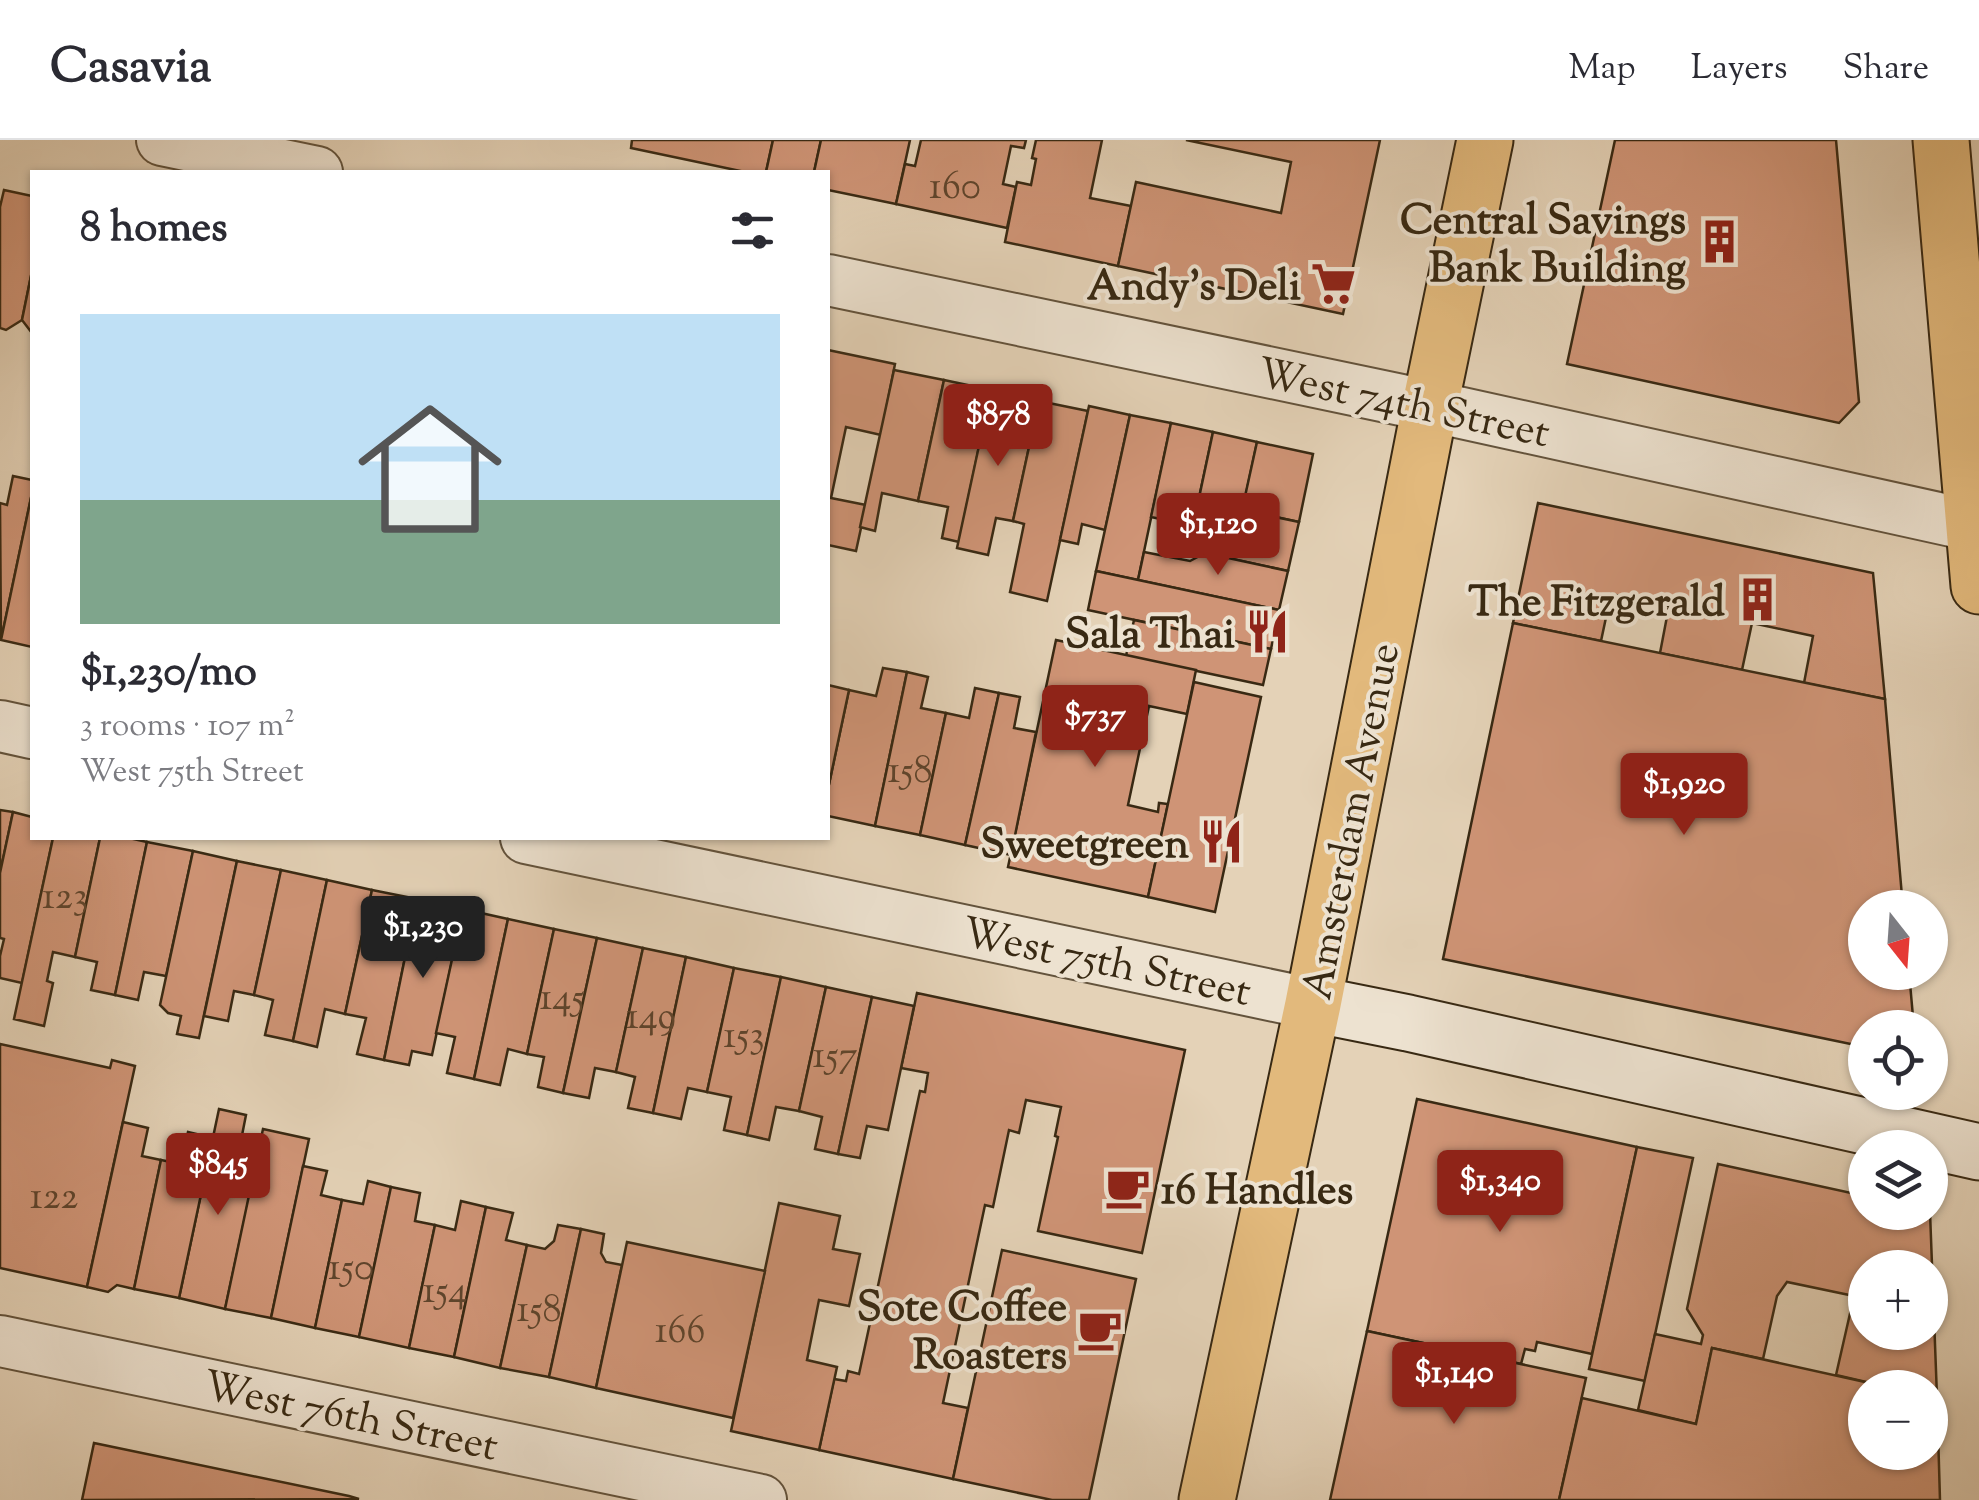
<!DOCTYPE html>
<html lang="en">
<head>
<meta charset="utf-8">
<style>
  body { margin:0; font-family:"Sorts Mill Goudy",serif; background:#f7f7f7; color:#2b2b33; height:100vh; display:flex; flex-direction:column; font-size:38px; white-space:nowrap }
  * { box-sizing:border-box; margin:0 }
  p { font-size:32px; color:#7c7c81 }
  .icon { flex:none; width:55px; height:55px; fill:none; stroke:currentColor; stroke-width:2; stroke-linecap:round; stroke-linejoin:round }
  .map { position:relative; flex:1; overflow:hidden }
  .side { position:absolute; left:30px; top:30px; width:800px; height:670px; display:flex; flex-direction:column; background:#fff; border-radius:0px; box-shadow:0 2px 8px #0004 }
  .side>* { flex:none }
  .needle { width:65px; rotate:163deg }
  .controls { position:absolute; left:1848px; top:750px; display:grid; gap:20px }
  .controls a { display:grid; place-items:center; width:100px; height:100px; border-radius:50%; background:#fff; box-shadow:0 2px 8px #0004; font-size:50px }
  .price { position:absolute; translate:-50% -85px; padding:0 22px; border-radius:10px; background:#8f2418; color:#fff; font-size:32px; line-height:65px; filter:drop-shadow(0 2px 5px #0008) }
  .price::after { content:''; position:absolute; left:50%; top:60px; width:30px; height:22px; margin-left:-15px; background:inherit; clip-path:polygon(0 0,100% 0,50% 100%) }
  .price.selected { background:#222; color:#fff }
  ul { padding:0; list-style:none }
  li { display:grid; align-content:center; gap:20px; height:530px; padding:0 50px }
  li+li { border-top:2px solid #e1e1e2 }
  li span { display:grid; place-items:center; height:310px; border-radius:0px; color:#555 }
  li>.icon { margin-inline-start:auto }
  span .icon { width:180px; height:180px; fill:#fffc; stroke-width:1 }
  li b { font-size:42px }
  h2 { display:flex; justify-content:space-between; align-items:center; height:120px; padding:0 50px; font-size:42px }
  header { display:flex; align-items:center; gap:60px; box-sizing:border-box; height:140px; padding:0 50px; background:#fff; border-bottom:2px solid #e1e1e2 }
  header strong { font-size:48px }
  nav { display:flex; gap:55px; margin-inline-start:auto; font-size:35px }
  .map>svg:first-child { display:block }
  .building { fill:#cf9476; stroke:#382913; stroke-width:2.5; fill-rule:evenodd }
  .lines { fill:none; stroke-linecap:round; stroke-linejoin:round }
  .street-casing { stroke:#63533c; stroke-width:54 }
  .secondary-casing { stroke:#382913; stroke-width:59 }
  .primary-casing { stroke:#382913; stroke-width:59 }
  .street { stroke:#ede2d0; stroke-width:50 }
  .secondary { stroke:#ede2d0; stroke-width:55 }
  .primary { stroke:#e2b97c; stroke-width:55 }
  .labels { text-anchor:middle; stroke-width:8; stroke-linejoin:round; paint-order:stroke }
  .number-label { font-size:38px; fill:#5e442c }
  .poi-label { font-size:42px; font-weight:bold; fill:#382913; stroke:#ede2d0; text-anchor:end }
  .street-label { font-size:42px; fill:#382913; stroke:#ede2d0 }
</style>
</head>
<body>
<header>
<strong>Casavia</strong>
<nav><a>Map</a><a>Layers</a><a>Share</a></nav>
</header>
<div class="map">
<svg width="1979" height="1360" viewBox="0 0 1979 1360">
  <rect width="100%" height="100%" fill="#e4d2b7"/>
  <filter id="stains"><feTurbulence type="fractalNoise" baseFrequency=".002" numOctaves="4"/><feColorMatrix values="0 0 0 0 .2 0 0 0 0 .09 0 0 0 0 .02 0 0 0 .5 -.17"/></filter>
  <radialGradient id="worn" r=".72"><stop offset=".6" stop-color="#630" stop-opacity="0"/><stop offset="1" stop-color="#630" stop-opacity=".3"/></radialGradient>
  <g class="building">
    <polygon points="632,0 773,0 766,32 745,32 631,8"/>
    <polygon points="773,0 821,0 814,32 766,32"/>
    <polygon points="821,0 910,0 896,64 828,50 828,32 814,32"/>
    <polygon points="921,0 1026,0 1024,8 1011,6 1003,44 1016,47 1007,88 896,64 905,24 915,26"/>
    <polygon points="1036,0 1102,0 1090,58 1131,66 1118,126 1005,102 1017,42 1031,45 1036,19 1032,18"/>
    <polygon points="1186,0 1380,0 1343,174 1118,126 1136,42 1281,73 1291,22"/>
    <polygon points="1615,0 1836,0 1859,262 1839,283 1567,224"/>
    <polygon points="4,50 32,56 32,131 22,180 6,190 0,188 0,67"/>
    <polygon points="32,131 32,193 22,180"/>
    <polygon points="828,210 895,224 881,295 846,287 831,358 866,365 856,411 828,405"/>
    <polygon points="894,230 944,240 918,361 882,353 875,391 860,387"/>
    <polygon points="944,240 991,250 959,402 942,398 948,367 918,361"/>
    <polygon points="991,250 1039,261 1013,381 996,378 988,415 957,408"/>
    <polygon points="1039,261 1088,271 1047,461 1010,452 1024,384 1013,381"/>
    <polygon points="1089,266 1130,275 1105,390 1082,384 1078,404 1060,400"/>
    <polygon points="1130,275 1171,283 1138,440 1096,431"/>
    <polygon points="1171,283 1213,292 1196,372 1184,384 1151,377"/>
    <polygon points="1213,292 1257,302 1240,382 1196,372"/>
    <polygon points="1257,302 1313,314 1299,382 1242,370"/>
    <polygon points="13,336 32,340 32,353 1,500 0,363 7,365"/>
    <polygon points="32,353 32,507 1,500"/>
    <polygon points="1538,363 1873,433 1885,559 1804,543 1813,496 1752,483 1742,530 1660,513 1669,466 1611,454 1601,501 1513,483"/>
    <polygon points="1242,370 1299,382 1288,431 1205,413 1213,376 1240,382"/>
    <polygon points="1144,412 1190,421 1205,413 1288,431 1279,470 1138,440"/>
    <polygon points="1096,431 1279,470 1271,509 1088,470"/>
    <polygon points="1134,480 1271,509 1263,545 1126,516"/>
    <polygon points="1513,483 1885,559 1903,768 1865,768 1865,832 1909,832 1914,888 1865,888 1865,907 1443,819"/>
    <polygon points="1056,500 1196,530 1187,574 1149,566 1128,665 1158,672 1159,663 1168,664 1148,757 1008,727"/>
    <polygon points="883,528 907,532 875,686 828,676 828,649 849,550 876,556"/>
    <polygon points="907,532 928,537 921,568 946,573 920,695 875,686"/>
    <polygon points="1194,542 1261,557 1215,772 1148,757"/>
    <polygon points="828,545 849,550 828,649"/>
    <polygon points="975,548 999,553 965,705 920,695 946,573 969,578"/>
    <polygon points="999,553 1020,557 1014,588 1036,592 1011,715 965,705"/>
    <polygon points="0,670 13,672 0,733"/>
    <polygon points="13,672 32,677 32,698 53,698 22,843 0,838 0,816 4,799 0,798 0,733"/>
    <polygon points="53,698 100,698 75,817 53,812 47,841 53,843 44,886 14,879"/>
    <polygon points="100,698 129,698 147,702 115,855 91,850 97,822 75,817"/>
    <polygon points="147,702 193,711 166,836 144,832 138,860 115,855"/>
    <polygon points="193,711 237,721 199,898 177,894 181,876 168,873 160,865"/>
    <polygon points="237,721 281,730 254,855 234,851 228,881 204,876"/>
    <polygon points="281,730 327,740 293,901 265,895 273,860 254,855"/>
    <polygon points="327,740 372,750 345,874 325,869 317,907 293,901"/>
    <polygon points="372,750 417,759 384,920 357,914 366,878 345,874"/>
    <polygon points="417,759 463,769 432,915 412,911 409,925 384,920"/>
    <polygon points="463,769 508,779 474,939 447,933 455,897 436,893"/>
    <polygon points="508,779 554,789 527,914 508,909 500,945 474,939"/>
    <polygon points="554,789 597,798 563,953 538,947 544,917 527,914"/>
    <polygon points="597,798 643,808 616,932 595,928 589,958 563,953"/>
    <polygon points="643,808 686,817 653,973 628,968 635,937 616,932"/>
    <polygon points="686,817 734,828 707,952 688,948 681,979 653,973"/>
    <polygon points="734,828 781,837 747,995 724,990 731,957 707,952"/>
    <polygon points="781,837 826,847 799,971 776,967 769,1000 747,995"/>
    <polygon points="826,847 872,857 838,1014 815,1009 822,977 799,971"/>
    <polygon points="917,853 1185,910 1142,1113 1038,1091 1058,997 1055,996 1061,967 1026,960 1019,993 1009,990 993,1067 985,1065 943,1263 968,1268 953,1339 819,1310 834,1239 846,1241 848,1231 859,1234 920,951 925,952 928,933 901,928"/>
    <polygon points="872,857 914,866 888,990 867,986 860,1018 838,1014"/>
    <polygon points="0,904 110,928 112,920 135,926 87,1147 0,1128"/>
    <polygon points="1417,959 1637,1007 1592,1214 1537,1202 1535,1211 1525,1209 1521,1224 1367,1191"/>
    <polygon points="219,969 246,975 234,1036 253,1040 225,1169 179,1158"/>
    <polygon points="123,982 148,988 142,1016 161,1020 134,1149 117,1145 108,1152 87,1147"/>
    <polygon points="263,989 309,999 271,1178 225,1169"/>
    <polygon points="188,992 213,998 179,1158 134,1149 161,1020 181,1024"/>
    <polygon points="1637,1007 1693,1018 1645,1241 1589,1229"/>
    <path d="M 1718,1024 L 1865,1056 L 1865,1072 L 1930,1072 L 1937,1257 L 1930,1256 L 1930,1248 L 1892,1248 L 1836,1235 L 1854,1156 L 1787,1142 L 1777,1156 L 1763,1219 L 1712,1208 L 1696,1284 L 1638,1270 L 1655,1194 L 1701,1204 L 1703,1195 L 1687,1169 ZM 1865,1128 L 1930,1128 L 1930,1192 L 1865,1192 Z"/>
    <polygon points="303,1026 327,1031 321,1055 342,1060 315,1188 271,1178"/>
    <polygon points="368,1041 391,1047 359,1197 315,1188 342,1060 363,1064"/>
    <polygon points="391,1047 420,1053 415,1081 435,1085 409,1208 359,1197"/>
    <polygon points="461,1061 486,1067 454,1217 409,1208 435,1085 455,1090"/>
    <polygon points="779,1063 840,1076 833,1109 860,1114 849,1166 819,1160 807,1220 837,1227 819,1310 731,1291"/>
    <polygon points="486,1067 513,1073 506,1100 527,1105 500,1228 454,1217"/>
    <polygon points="558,1085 581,1089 549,1237 500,1228 527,1105 545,1109 554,1101"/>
    <polygon points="581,1089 604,1094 601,1113 606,1122 622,1125 596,1248 549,1237"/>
    <polygon points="627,1102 765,1131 733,1278 596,1248"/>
    <polygon points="1002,1110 1136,1139 1089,1360 1052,1360 953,1339"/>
    <polygon points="1367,1191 1586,1238 1559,1360 1330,1360"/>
    <polygon points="1712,1208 1892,1248 1865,1248 1865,1312 1930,1312 1930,1256 1937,1257 1940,1360 1559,1360 1582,1258 1696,1284"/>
    <polygon points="94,1303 349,1356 359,1359 82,1360"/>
  </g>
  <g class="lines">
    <defs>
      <g id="street">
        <polyline points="162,0 317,32"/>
        <polyline points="828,140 1430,266 1979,387"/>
        <polyline points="0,586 32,593"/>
        <polyline points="526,698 1313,864"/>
        <polyline points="0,1201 761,1360"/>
      </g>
      <polyline id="secondary" points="1313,864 1408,883 1979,1012"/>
      <g id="primary">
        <polyline points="1941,0 1979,446"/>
        <polyline points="1207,1360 1313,864 1430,266 1485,0"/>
      </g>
    </defs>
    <use href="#street" class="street-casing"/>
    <use href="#secondary" class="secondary-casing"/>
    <use href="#primary" class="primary-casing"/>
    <use href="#street" class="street"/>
    <use href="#secondary" class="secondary"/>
    <use href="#primary" class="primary"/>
  </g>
  <defs>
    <symbol id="building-bare" viewBox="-9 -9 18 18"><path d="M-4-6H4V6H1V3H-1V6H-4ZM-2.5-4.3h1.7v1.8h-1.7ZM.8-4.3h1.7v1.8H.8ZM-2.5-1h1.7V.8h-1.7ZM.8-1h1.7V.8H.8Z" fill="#8f2418" stroke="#ede2d0" stroke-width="2.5" paint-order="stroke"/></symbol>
    <symbol id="supermarket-bare" viewBox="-9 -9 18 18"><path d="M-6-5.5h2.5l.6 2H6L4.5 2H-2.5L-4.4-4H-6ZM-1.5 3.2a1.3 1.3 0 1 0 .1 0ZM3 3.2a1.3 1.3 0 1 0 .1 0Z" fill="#8f2418" stroke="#ede2d0" stroke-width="2.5" paint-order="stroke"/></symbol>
    <symbol id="restaurant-bare" viewBox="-9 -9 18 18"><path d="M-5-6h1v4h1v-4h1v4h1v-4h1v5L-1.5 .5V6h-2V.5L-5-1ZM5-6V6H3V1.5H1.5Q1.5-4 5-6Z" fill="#8f2418" stroke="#ede2d0" stroke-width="2.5" paint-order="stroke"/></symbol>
    <symbol id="cafe-bare" viewBox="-9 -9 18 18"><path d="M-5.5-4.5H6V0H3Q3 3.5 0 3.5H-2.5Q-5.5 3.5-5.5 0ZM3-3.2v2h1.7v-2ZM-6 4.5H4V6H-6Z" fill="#8f2418" stroke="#ede2d0" stroke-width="2.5" paint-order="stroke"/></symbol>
  </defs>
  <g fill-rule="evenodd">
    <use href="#building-bare" x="1688" y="70" width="63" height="63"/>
    <use href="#supermarket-bare" x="1302" y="112" width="63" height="63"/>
    <use href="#building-bare" x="1726" y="428" width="63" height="63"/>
    <use href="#restaurant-bare" x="1236" y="460" width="63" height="63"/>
    <use href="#restaurant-bare" x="1190" y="670" width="63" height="63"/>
    <use href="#cafe-bare" x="1096" y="1016" width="63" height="63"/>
    <use href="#cafe-bare" x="1068" y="1158" width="63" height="63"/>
  </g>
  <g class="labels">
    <g class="number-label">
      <text x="955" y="58">160</text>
      <text x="910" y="642">158</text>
      <text x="65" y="768">123</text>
      <text x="562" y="869">145</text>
      <text x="651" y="888">149</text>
      <text x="744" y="907">153</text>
      <text x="835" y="927">157</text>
      <text x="54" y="1068">122</text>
      <text x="351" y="1139">150</text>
      <text x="445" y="1162">154</text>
      <text x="539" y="1181">158</text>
      <text x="680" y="1202">166</text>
    </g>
    <g class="poi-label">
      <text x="1686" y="93">Central Savings<tspan x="1686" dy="48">Bank Building</tspan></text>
      <text x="1301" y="159">Andy's Deli</text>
      <text x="1725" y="475">The Fitzgerald</text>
      <text x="1235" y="507">Sala Thai</text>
      <text x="1189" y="717">Sweetgreen</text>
      <text x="1161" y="1063" text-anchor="start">16 Handles</text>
      <text x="1067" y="1180">Sote Coffee<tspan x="1067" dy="48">Roasters</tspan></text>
    </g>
    <g class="street-label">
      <text transform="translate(1404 261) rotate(12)" y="15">West 74th Street</text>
      <text transform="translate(1349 681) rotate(-79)" y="15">Amsterdam Avenue</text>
      <text transform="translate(1107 820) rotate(12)" y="15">West 75th Street</text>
      <text transform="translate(351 1274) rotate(12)" y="15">West 76th Street</text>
    </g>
  </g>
  <rect width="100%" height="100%" filter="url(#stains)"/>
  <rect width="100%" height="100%" fill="url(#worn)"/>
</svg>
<div class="controls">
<a><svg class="needle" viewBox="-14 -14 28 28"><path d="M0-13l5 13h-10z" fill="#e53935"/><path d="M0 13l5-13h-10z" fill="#7c7c81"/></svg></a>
<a><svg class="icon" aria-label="locate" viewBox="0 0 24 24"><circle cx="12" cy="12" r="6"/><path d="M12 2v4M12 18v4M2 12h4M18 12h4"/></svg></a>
<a><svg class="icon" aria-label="layers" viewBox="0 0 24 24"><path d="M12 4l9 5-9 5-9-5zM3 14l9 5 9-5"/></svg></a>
<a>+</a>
<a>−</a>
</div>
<b class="price" style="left:998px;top:329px">$878</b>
<b class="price" style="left:1218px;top:438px">$1,120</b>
<b class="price" style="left:1095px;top:630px">$737</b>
<b class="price" style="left:1684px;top:698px">$1,920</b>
<b class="price selected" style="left:423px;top:841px">$1,230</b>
<b class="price" style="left:218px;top:1078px">$845</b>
<b class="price" style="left:1500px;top:1095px">$1,340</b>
<b class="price" style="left:1454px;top:1287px">$1,140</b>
<section class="side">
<h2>8 homes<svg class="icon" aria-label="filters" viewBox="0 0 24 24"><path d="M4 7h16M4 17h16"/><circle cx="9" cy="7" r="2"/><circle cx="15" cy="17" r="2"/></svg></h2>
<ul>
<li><span style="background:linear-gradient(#bfe0f5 60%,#7fa58c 0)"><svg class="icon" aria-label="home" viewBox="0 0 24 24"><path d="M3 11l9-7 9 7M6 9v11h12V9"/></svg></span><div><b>$1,230/mo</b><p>3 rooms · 107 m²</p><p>West 75th Street</p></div></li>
</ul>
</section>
</div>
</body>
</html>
